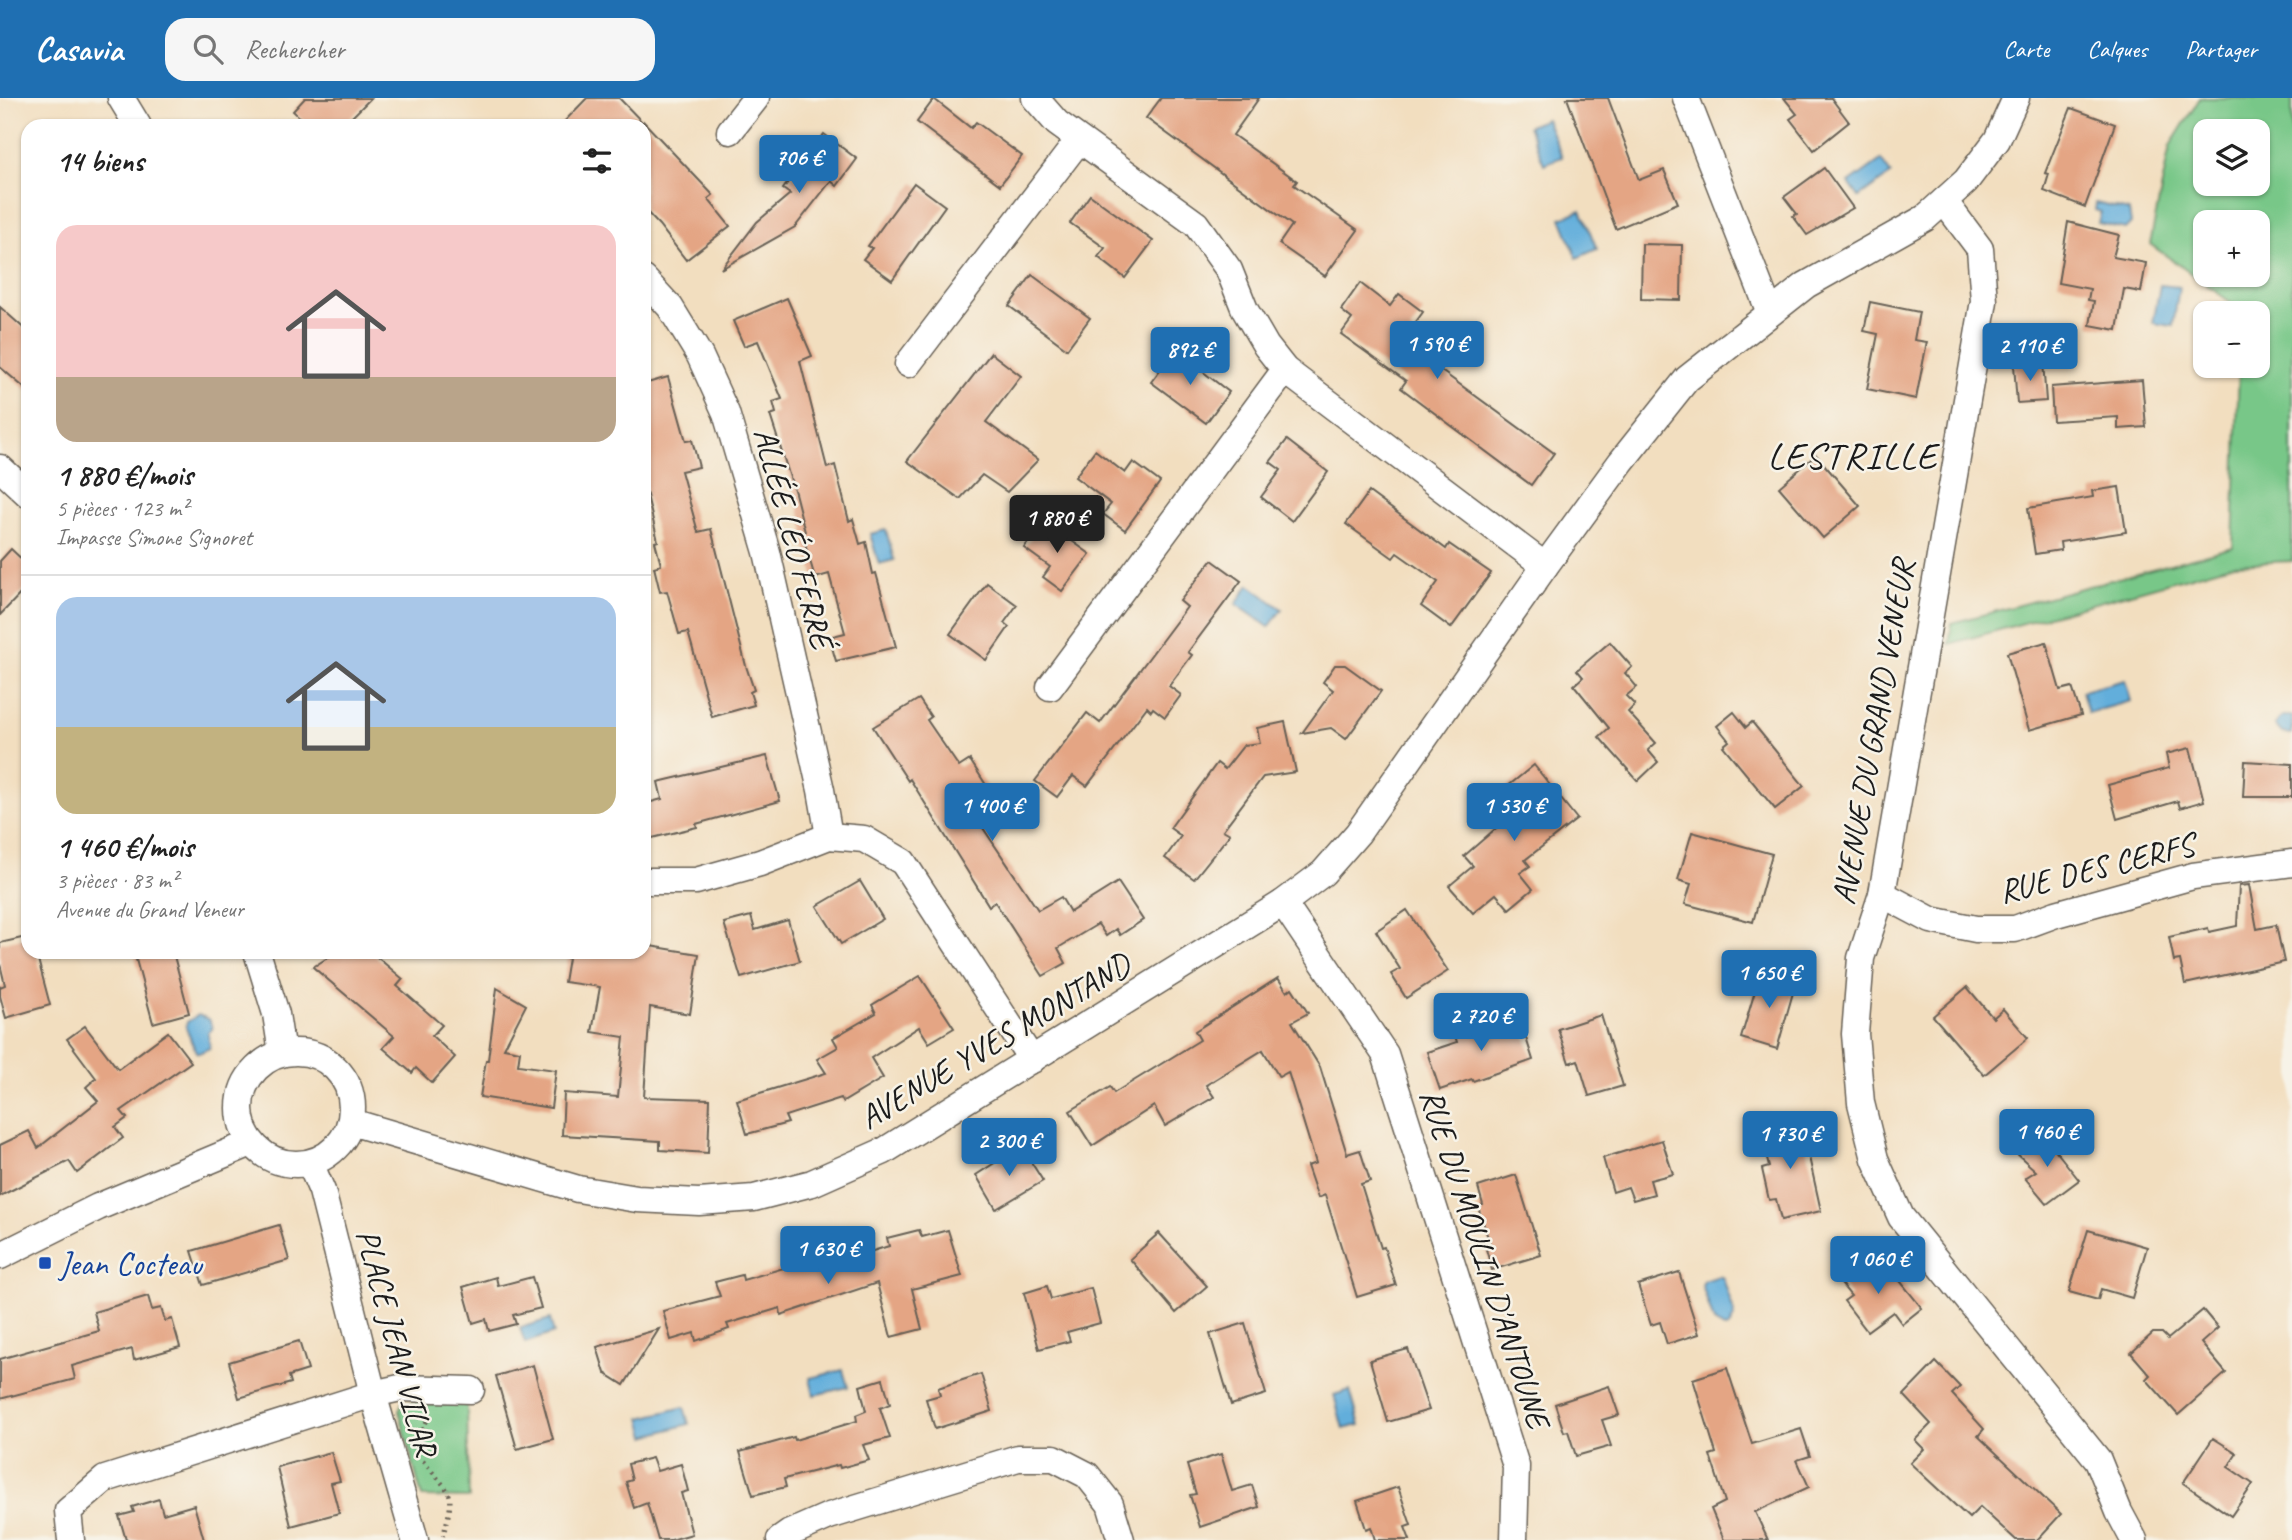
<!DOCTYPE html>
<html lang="fr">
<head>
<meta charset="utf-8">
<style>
  body { margin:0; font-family:Caveat,sans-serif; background:#f6f6f6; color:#222; height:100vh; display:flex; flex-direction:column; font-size:26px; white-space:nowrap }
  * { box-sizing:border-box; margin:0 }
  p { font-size:23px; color:#767676 }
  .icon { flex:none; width:38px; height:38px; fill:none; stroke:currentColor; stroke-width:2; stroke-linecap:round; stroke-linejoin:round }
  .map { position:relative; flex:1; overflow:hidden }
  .side { position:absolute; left:21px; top:21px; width:630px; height:840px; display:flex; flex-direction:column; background:#fff; border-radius:21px; box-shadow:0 2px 5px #0004 }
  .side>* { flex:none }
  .buttons { position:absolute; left:2193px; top:21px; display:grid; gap:14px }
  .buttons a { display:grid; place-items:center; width:77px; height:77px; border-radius:14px; background:#fff; box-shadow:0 2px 5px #0004; font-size:35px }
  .price { position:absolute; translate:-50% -60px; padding:0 16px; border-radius:7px; background:#1f6fb2; color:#fff; font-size:23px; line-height:46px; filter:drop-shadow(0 2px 4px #0008) }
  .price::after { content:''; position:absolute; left:50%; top:42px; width:21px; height:16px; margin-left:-10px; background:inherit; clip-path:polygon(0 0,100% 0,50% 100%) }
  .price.on { background:#222; color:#fff }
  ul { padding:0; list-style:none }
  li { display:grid; align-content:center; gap:14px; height:371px; padding:0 35px }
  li+li { border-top:2px solid #e0e0e0 }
  li span { display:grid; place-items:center; height:217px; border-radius:21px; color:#555 }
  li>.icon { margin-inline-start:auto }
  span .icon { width:126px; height:126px; fill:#fffc; stroke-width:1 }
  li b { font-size:30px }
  h2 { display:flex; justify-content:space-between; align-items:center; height:84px; padding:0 35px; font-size:30px }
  header { display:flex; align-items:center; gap:42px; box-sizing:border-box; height:98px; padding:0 35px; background:#1f6fb2; color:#fff }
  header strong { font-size:33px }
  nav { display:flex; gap:38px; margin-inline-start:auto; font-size:24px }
  .search { width:490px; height:63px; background:#f6f6f6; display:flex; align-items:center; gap:18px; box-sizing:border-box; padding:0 24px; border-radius:21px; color:#767676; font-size:26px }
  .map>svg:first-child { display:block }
  .green { fill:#78c788; stroke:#4a7252; stroke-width:2; fill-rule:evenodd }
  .water { fill:#62aedb; stroke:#3f657c; stroke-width:2 }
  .building { fill:#e4a584 }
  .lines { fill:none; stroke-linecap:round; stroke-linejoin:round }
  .street-casing { stroke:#676055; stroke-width:29 }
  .path { stroke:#676055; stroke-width:4.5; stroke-dasharray:2 5; stroke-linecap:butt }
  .street { stroke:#fff; stroke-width:26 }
  .transit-dot { fill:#1a4fb4; stroke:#f7f3e8; stroke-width:2.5 }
  .labels { text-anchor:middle; stroke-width:5; stroke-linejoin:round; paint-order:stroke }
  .street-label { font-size:33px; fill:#1c1c1c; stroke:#f7f3e8 }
  .transit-label { font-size:33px; fill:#164399; stroke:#f7f3e8; text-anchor:start }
  .quarter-label { font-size:37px; letter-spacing:2px; fill:#1c1c1c; stroke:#f7f3e8 }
</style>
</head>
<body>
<header>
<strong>Casavia</strong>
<div class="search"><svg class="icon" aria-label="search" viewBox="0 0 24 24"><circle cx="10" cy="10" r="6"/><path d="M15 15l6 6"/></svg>Rechercher</div>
<nav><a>Carte</a><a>Calques</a><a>Partager</a></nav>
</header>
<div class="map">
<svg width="2292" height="1442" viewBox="0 0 2292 1442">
  <rect width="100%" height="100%" fill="#f7f3e8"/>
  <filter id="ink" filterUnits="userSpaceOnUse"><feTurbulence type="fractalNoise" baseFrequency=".0143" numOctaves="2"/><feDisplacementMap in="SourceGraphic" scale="14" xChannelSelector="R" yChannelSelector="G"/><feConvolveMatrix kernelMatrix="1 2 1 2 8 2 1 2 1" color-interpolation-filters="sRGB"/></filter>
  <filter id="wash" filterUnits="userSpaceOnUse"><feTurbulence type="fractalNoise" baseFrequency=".00686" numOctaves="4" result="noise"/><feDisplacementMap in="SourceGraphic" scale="28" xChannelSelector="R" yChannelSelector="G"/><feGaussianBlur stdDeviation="1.57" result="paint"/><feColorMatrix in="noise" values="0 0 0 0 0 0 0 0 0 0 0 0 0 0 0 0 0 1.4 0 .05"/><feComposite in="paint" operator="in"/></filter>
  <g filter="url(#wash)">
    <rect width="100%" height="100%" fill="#f2debf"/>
    <g class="green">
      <path d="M 2200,0 L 2292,0 L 2292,463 L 2234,466 L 1949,546 L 1952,525 L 2233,449 L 2239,268 L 2258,268 L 2258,215 L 2240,215 L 2240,211 L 2150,146 L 2170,48 ZM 2205,33 L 2258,33 L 2258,86 L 2205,86 ZM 2205,124 L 2258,124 L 2258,177 L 2205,177 Z"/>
      <polygon points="402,1305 467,1306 469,1400 422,1399 399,1313"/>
    </g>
    <g class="water">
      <polygon points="1546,21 1562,59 1544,66 1528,28"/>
      <polygon points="1881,62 1891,76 1859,99 1849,85"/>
      <polygon points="2096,105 2129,113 2131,125 2125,131 2098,125 2101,114 2095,112"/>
      <polygon points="1581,112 1597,151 1577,160 1561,120"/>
      <polygon points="2160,187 2179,189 2173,228 2153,225"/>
      <polygon points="886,432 894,462 879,466 870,436"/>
      <polygon points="1249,487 1282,511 1269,529 1236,506"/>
      <polygon points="2125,582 2131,603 2088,615 2082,593"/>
      <polygon points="2282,618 2292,618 2292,636 2282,635 2275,627"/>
      <polygon points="198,917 209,921 213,930 208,935 210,950 199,955 196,954 186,930 187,924"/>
      <polygon points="1719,1178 1723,1180 1735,1217 1729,1229 1724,1230 1714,1224 1702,1187 1704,1183"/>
      <polygon points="550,1221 554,1235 525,1245 520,1230"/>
      <polygon points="843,1272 848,1289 814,1297 810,1280"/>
      <polygon points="1350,1292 1360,1327 1343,1331 1334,1297"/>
      <polygon points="684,1309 689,1326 646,1338 641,1320"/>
    </g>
    <g id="blocks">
      <g class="building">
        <polygon points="305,0 371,0 343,28 309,28 293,13"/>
        <polygon points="587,0 619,0 644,26 644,24 713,97 708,101 730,128 686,162 659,127 644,111 644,28 560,28"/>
        <polygon points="1161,0 1259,0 1233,37 1297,83 1294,87 1358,132 1325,178 1279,146 1292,127 1146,20"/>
        <polygon points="1567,0 1608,0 1639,82 1664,72 1678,105 1616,131"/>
        <polygon points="1784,0 1831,0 1849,24 1814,52 1790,21 1797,16"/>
        <polygon points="934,1 971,30 976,24 1022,58 1000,87 917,24"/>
        <polygon points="2071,10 2115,26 2085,109 2044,93 2049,76 2045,75"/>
        <polygon points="824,36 857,61 837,88 831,83 795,129 721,171 757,124 790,96 783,91"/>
        <polygon points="1824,70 1853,110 1807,137 1793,118 1797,116 1784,99"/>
        <polygon points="914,85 945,108 892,182 863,161 872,150 868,148"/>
        <polygon points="1090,97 1153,143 1125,180 1098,159 1105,150 1070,125"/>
        <polygon points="2068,124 2119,137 2113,159 2146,165 2141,194 2124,191 2117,232 2090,227 2094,203 2088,202 2090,191 2058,185"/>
        <polygon points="1642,146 1682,147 1681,202 1641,201"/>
        <polygon points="1032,177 1090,220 1067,251 1009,208"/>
        <polygon points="1360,185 1390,208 1399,196 1423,214 1410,232 1444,258 1436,269 1554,355 1531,387 1401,290 1406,283 1341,236 1352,221 1341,212"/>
        <polygon points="787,200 812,258 800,263 827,370 835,367 849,423 853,421 860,446 866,444 873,476 876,475 896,549 836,563 829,539 845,535 829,476 815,480 802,435 805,434 795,395 770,317 776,315 773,304 782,301 758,243 744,248 733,223"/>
        <polygon points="1870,204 1919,214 1914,242 1927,244 1916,301 1867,291 1878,236 1864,233"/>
        <polygon points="0,209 28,234 28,293 0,269"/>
        <polygon points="1175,252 1229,294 1206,325 1151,284"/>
        <polygon points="991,255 1021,278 986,324 1038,362 1007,394 982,377 960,401 907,363"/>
        <polygon points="2043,264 2046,303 2017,305 2014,267"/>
        <polygon points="668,279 686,343 692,342 699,369 681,373 698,434 711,431 746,568 754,592 750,594 754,607 712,619 688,534 679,536 667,493 660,494 654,469 661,467 655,444 658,443 644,385 644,286"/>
        <polygon points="2142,282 2146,329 2118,331 2118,319 2053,323 2051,289"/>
        <polygon points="1287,342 1328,374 1292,423 1261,399 1281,372 1270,364"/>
        <polygon points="1095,352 1125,375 1133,364 1160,384 1125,432 1103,416 1111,406 1075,379"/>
        <polygon points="1816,357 1860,408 1823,440 1779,389"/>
        <polygon points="2119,389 2126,434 2060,444 2061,452 2035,456 2028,410 2093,399 2092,393"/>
        <polygon points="1369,394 1446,451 1449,446 1491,475 1451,530 1421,508 1438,484 1397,455 1393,460 1346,426"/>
        <polygon points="1044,423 1090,456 1062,493 1043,479 1050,469 1024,450"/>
        <polygon points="11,451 28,467 28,488 0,517 0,463"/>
        <polygon points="1212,462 1241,483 1188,554 1192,557 1169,588 1181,597 1165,619 1153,610 1151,613 1147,609 1087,688 1073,678 1057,699 1035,683 1087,615 1100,625 1187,509 1180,503"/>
        <polygon points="987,485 1017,507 1004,525 1009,529 986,562 950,536"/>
        <polygon points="1610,544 1632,569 1625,575 1637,589 1626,598 1635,607 1628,614 1656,645 1648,652 1658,664 1638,683 1599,639 1609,630 1574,587 1583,579 1577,572"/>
        <polygon points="2046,544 2060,592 2072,589 2081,617 2029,632 2007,555"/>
        <polygon points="1335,567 1345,567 1381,593 1346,641 1331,630 1302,635 1333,592 1323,584"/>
        <polygon points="919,601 931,619 927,622 959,669 970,662 995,701 973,715 1038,812 1061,799 1070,814 1118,784 1143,822 1120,837 1116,831 1106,838 1098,826 1058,850 1066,865 1043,878 995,804 989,808 910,681 908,683 873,629"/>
        <polygon points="1734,614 1746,629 1752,624 1804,688 1775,711 1723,648 1729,643 1717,628"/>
        <polygon points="1285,624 1296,674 1263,679 1223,732 1230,736 1194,781 1165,760 1181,738 1170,730 1217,665 1225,671 1244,647 1260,645 1257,630"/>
        <polygon points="2190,650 2204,703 2180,710 2178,703 2117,721 2108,687 2169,670 2166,656"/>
        <polygon points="767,658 780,703 696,726 697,729 644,742 644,706 662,701 658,684"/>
        <polygon points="2245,663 2292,666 2292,699 2243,699"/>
        <polygon points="1534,667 1577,721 1525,762 1530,768 1520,775 1533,791 1509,811 1496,796 1473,815 1449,788 1473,768 1464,758 1517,712 1502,693"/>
        <polygon points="1692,734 1772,756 1753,824 1685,806 1691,786 1678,782"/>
        <polygon points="860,783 883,821 841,846 817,808"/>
        <polygon points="2249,787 2257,831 2276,827 2284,864 2185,886 2180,862 2174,863 2169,839 2208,830 2209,834 2237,828 2239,788"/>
        <polygon points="1407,812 1448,873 1406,900 1391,876 1400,871 1376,833"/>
        <polygon points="751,818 755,832 788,822 800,863 741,880 724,825"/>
        <polygon points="26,839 28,854 36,854 50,907 6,920 0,898 0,889 5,887 0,866 0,845"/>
        <polygon points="644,847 699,856 690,916 650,909 644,999 710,1001 708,1055 660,1052 660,1043 562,1037 564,995 618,999 624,939 592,934 600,889 564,884 569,854 644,854"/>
        <polygon points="134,854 173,854 189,915 153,925"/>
        <polygon points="337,854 371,854 403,881 397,888 442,927 432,938 455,959 432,985 416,970 412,975 383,950 394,938 313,869"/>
        <polygon points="1761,873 1796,884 1777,951 1741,940"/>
        <polygon points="920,878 954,930 929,945 919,929 871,960 883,980 843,1004 841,1000 785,1018 788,1025 747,1036 737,1002 826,975 817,961 838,949 833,940 876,915 872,907"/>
        <polygon points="1278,880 1287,894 1292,890 1308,915 1292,924 1320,969 1347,1056 1360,1052 1370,1083 1361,1086 1381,1150 1384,1149 1396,1187 1357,1199 1325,1097 1318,1100 1307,1068 1316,1065 1288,974 1279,979 1263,952 1206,987 1214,999 1165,1028 1154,1008 1092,1048 1070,1013 1110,989 1114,995 1200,942 1195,933"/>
        <polygon points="1967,889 1993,920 2003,911 2028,940 1984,977 1933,918"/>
        <polygon points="497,890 526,907 504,950 520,953 518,967 556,972 551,1010 480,999 486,962 488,962"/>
        <polygon points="1601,917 1623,988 1589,998 1578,962 1569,965 1558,931"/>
        <polygon points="1519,918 1533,962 1473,983 1472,981 1440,992 1427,954 1457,944 1455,938"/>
        <polygon points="85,928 118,971 168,934 191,964 121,1013 127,1020 115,1029 123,1040 77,1075 69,1063 0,1098 0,1047 29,1033 38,1050 98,1003 86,989 96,980 67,941"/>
        <polygon points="1801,1023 1821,1113 1781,1122 1776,1101 1769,1102 1762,1071 1769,1069 1760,1032"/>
        <polygon points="2041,1034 2079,1082 2047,1106 2025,1080 2036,1073 2015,1054"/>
        <polygon points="1662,1042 1673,1076 1650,1082 1654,1096 1633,1102 1628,1089 1613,1094 1603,1060"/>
        <polygon points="1021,1048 1043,1083 996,1111 976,1077"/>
        <polygon points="1516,1077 1541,1157 1492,1172 1486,1151 1491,1149 1478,1109 1483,1107 1478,1089"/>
        <polygon points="279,1127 289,1162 203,1187 192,1153"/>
        <polygon points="919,1132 922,1139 948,1132 962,1178 912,1191 922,1231 891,1239 877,1185 781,1217 780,1210 727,1226 729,1231 696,1243 694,1235 671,1242 663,1213 720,1198 715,1184 742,1177 743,1182 821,1159 824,1168 889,1148 887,1140"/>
        <polygon points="2088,1132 2147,1149 2132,1200 2101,1191 2098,1202 2069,1194"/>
        <polygon points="1159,1135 1207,1188 1176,1215 1130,1161"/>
        <polygon points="1874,1160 1883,1172 1888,1168 1922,1210 1902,1226 1893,1214 1867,1233 1844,1203 1851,1198 1841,1186"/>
        <polygon points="1679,1174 1699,1236 1667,1246 1660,1224 1651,1227 1638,1187"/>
        <polygon points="496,1179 498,1188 532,1179 541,1210 513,1217 516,1226 489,1233 486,1221 473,1225 463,1189"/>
        <polygon points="1047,1188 1051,1201 1091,1190 1100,1225 1067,1234 1070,1243 1039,1251 1024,1195"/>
        <polygon points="148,1198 152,1212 161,1210 165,1223 172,1221 180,1249 134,1262 132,1251 72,1268 75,1281 0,1301 0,1261 99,1233 94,1214"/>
        <polygon points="2203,1212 2218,1230 2201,1245 2226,1275 2178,1317 2146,1281 2150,1277 2131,1255 2153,1235 2162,1235 2168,1241"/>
        <polygon points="1245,1225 1266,1296 1231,1307 1210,1236"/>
        <polygon points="659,1231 624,1287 605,1275 597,1249"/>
        <polygon points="299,1243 308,1272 289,1278 291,1285 239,1300 229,1264"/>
        <polygon points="1408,1251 1429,1312 1388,1324 1370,1262"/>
        <polygon points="1936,1264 1960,1289 1952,1296 1984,1331 1978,1338 2061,1416 2037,1442 2016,1442 1980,1409 1969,1420 1910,1365 1924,1351 1915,1342 1931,1326 1904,1297"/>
        <polygon points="533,1267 553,1341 517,1351 496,1278"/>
        <polygon points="1727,1270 1752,1346 1801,1331 1810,1358 1797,1362 1809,1389 1755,1414 1768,1442 1724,1442 1711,1411 1725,1404 1710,1357 1716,1355 1693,1281"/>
        <polygon points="981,1276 992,1313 935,1331 926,1301 940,1297 938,1290"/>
        <polygon points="883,1281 890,1306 880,1310 890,1340 863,1347 869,1362 840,1370 839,1367 784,1381 786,1389 753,1397 740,1354 794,1339 795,1342 857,1323 856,1317 866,1313 860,1288"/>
        <polygon points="1609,1288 1619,1317 1602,1322 1611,1348 1576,1358 1568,1333 1564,1334 1555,1306"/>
        <polygon points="2213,1340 2237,1355 2228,1369 2253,1386 2231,1418 2183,1385"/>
        <polygon points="331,1354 340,1383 331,1385 339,1415 291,1428 277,1369"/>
        <polygon points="1221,1356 1232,1393 1252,1387 1259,1409 1200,1429 1190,1397 1196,1396 1187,1367"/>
        <polygon points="652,1360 657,1373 681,1366 688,1393 681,1395 692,1436 671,1442 658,1442 647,1405 634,1410 626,1384 632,1382 628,1366"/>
        <polygon points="1398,1389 1411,1427 1405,1429 1410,1442 1375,1442 1371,1429 1366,1431 1357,1403"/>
        <polygon points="159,1401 163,1416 194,1407 204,1442 126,1442 119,1418 134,1414 132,1409"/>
      </g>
    </g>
  </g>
  <g filter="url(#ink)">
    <use href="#blocks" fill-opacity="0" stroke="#676055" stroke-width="2"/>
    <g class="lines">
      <defs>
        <g id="street">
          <polyline points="121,0 138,28"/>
          <polyline points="1035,0 1057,25 1196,126 1229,172 1245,212 1266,248 1285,272 1545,468"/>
          <polyline points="1686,0 1770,215"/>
          <polyline points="730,33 756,0"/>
          <polyline points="1944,103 1980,151 1984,203 1882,796 1861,860 1855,936 1861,1005 1875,1061 1901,1119 2098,1362 2119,1414 2134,1442"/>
          <polyline points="644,181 670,209 700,258 726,315 767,454 821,692 829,738"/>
          <polyline points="908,266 1079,42"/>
          <polyline points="0,370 28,396"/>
          <polyline points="1050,589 1285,272"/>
          <polyline points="644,783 696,783 760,765 829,738 864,741 903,764 1032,962"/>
          <polyline points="1882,796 1931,822 1976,831 2015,831 2056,816 2193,778 2292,765"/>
          <polyline points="1283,805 1385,956 1516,1368 1514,1442"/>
          <polyline points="257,854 276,916 282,955"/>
          <circle cx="296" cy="1010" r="56"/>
          <polyline points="351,1024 578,1091 637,1101 699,1104 754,1100 812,1085 884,1053 1283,805 1323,775 1358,735 1545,468 1621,364 1687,281 1806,187 1925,120 1966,83 1997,42 2016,0"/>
          <polyline points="310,1065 322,1093 373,1296 415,1442"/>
          <polyline points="0,1158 98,1109 251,1045"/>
          <polyline points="71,1442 68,1413 105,1381 373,1296 400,1290 471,1292"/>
          <polyline points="780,1442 790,1435 829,1418 1018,1360 1054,1360 1087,1377 1110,1406 1121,1442"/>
        </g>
      </defs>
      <use href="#street" class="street-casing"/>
      <g class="path">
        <polyline points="419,1352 421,1337 429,1317"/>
        <path d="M 423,1363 C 453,1400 456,1390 443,1438"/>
      </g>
      <use href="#street" class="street"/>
    </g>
  </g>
  <rect class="transit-dot" x="38" y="1158" width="14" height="14" rx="3.5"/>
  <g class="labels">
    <g class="street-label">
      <text transform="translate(795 440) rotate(75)" y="12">ALLÉE LÉO FERRÉ</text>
      <text transform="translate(1872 634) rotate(-80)" y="12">AVENUE DU GRAND VENEUR</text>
      <text transform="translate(2096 769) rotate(-14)" y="12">RUE DES CERFS</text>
      <text transform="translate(994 942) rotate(-31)" y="12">AVENUE YVES MONTAND</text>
      <text transform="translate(1486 1160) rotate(72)" y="12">RUE DU MOULIN D'ANTOUNE</text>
      <text transform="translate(398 1244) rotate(75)" y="12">PLACE JEAN VILAR</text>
    </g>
    <g class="transit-label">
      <text x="59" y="1177">Jean Cocteau</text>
    </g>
    <g class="quarter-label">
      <text x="1853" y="370">LESTRILLE</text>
    </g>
  </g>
</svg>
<div class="buttons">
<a><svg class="icon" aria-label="layers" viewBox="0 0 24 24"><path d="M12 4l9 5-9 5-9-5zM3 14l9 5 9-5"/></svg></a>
<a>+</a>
<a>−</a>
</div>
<b class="price" style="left:799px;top:97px">706 €</b>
<b class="price" style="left:1437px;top:283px">1 590 €</b>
<b class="price" style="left:2030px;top:285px">2 110 €</b>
<b class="price" style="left:1190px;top:289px">892 €</b>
<b class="price on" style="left:1057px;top:457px">1 880 €</b>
<b class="price" style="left:992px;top:745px">1 400 €</b>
<b class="price" style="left:1514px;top:745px">1 530 €</b>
<b class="price" style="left:1769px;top:912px">1 650 €</b>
<b class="price" style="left:1481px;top:955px">2 720 €</b>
<b class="price" style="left:2047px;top:1071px">1 460 €</b>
<b class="price" style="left:1790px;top:1073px">1 730 €</b>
<b class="price" style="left:1009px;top:1080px">2 300 €</b>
<b class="price" style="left:828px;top:1188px">1 630 €</b>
<b class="price" style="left:1878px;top:1198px">1 060 €</b>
<section class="side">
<h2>14 biens<svg class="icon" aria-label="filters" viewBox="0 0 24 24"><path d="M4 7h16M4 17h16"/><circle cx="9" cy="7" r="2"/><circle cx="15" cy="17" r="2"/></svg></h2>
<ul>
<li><span style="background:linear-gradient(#f6c9c9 70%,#b9a48a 0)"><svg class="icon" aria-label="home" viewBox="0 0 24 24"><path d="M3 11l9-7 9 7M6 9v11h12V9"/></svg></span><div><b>1 880 €/mois</b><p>5 pièces · 123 m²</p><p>Impasse Simone Signoret</p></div></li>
<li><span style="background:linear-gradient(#a9c7e8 60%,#c2b280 0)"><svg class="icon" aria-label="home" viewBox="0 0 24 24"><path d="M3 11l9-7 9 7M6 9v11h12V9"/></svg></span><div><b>1 460 €/mois</b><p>3 pièces · 83 m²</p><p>Avenue du Grand Veneur</p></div></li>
</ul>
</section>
</div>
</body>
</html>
